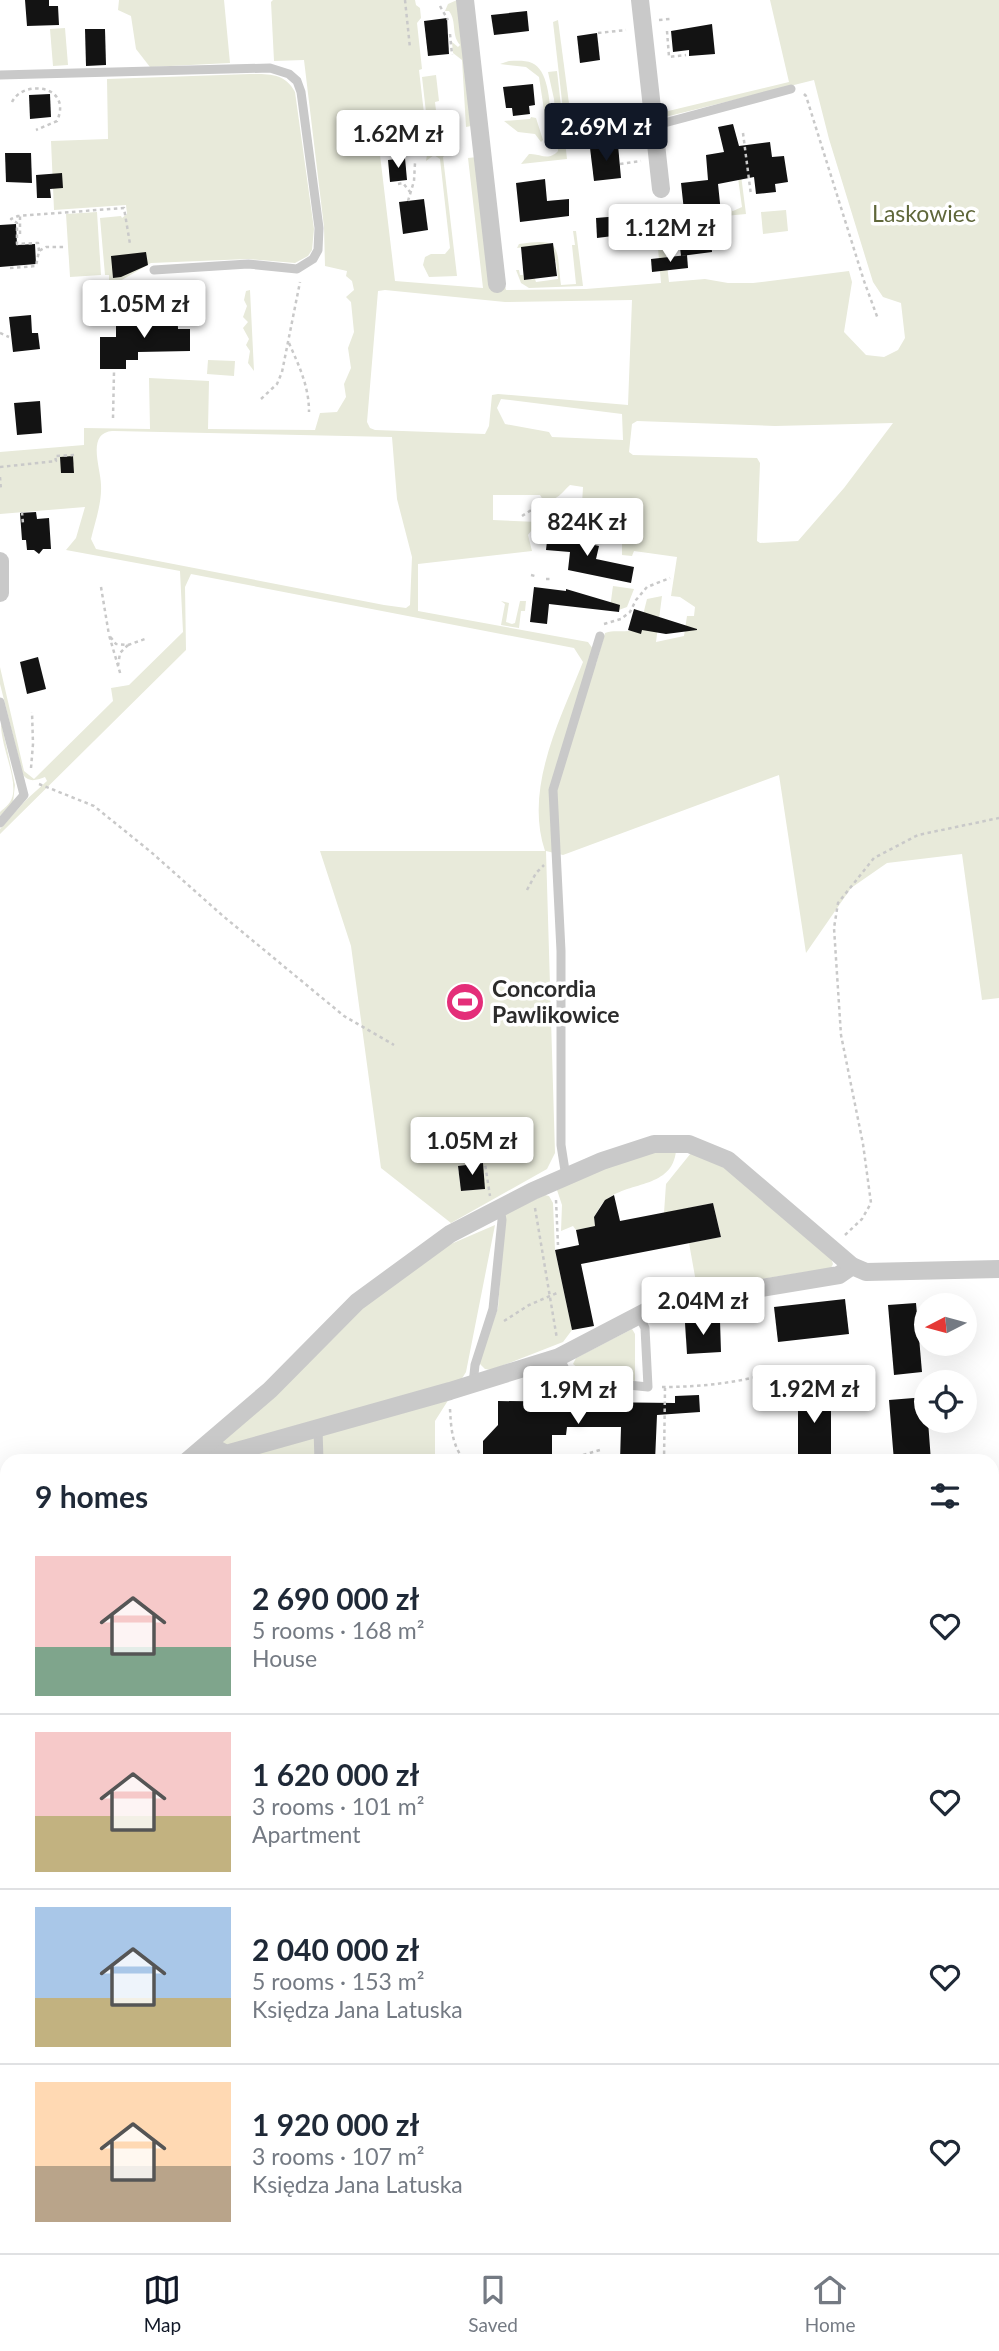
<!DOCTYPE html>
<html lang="en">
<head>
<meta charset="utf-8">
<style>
  body { margin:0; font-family:Lato,sans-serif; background:#f6f6f7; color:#1f2937; height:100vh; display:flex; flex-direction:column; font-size:26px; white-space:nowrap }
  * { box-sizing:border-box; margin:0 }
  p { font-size:23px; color:#747a83 }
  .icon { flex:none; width:38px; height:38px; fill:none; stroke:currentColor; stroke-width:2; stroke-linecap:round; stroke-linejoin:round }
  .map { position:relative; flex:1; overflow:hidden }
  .side { position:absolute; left:0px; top:1454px; width:999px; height:800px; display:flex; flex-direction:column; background:#fff; border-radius:21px 21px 0 0; box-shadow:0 7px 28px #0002 }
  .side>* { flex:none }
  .needle { width:46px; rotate:264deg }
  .tools { position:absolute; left:914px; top:1293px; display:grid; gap:14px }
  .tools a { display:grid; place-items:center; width:63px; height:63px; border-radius:50%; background:#fff; box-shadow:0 7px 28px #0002; font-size:35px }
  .price { position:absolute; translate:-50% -60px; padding:0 16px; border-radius:7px; background:#fff; color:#222; font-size:23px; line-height:46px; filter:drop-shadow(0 2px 4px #0008) }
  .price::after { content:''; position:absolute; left:50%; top:42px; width:21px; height:16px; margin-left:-10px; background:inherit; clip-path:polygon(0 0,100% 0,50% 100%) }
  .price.selected { background:#111827; color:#fff }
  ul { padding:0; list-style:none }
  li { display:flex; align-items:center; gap:21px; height:175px; padding:0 35px }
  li+li { border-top:2px solid #e0e1e3 }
  li span { display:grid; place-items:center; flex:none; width:196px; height:140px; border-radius:0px; color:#555 }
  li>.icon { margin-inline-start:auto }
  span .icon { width:84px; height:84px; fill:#fffc; stroke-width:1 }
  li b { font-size:30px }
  h2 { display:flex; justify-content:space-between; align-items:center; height:84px; padding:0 35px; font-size:30px }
  .tabs { display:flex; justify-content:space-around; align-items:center; height:98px; border-top:2px solid #e0e1e3; background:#fff; font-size:19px; color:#747a83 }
  .tabs a { display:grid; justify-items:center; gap:4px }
  .tabs .selected { color:#111827 }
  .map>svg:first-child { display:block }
  .green { fill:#e8eada; fill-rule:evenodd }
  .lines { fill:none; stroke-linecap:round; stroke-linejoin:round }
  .stream { stroke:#c5e8ea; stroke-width:5 }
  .building { fill:#131313 }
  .path { stroke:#c9c9c9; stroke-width:2.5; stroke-dasharray:3.5 3.5; stroke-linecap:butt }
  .lane { stroke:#c9c9c9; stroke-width:9 }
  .street { stroke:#c9c9c9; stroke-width:18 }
  .labels { text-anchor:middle; stroke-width:7; stroke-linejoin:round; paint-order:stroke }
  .park-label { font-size:23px; fill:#5f673a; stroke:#fff }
  .poi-label { font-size:23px; font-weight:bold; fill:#2c2c2c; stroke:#fff; text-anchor:start }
</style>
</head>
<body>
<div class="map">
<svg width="999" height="2253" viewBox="0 0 999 2253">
  <rect width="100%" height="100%" fill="#fff"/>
  <g class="green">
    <polygon points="119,0 224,0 230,63 150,67 136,49 131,16 118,10"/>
    <path d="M 273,0 L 415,0 L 416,5 L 420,8 L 421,18 L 417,23 L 422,69 L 419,70 L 426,131 L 378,138 L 395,281 L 483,288 L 468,158 L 477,157 L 506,290 L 586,289 L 661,283 L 655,213 L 662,220 L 669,282 L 705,279 L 728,283 L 753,283 L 849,271 L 852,282 L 844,332 L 866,355 L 884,357 L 898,350 L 905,338 L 901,303 L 883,297 L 873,282 L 829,139 L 814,80 L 665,117 L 656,116 L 660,113 L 789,82 L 770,0 L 999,0 L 999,998 L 982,1000 L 962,854 L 887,863 L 851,888 L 806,953 L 779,775 L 563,855 L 546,851 L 555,1153 L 547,1169 L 451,1223 L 381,1168 L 351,946 L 320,851 L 545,851 C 524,788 560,720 583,662 L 574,648 L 191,574 L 185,587 L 186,650 L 0,834 L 0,829 L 26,800 L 47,781 L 45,777 C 36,780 30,783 23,775 L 0,684 L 0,667 L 24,771 L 34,779 L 113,701 L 111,688 L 129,685 L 183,632 L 180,571 L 66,550 L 76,538 L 85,507 L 0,514 L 0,452 L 84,445 L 84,428 L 150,429 L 149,378 L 209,381 L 208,429 L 315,430 L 320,413 L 337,412 L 346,397 L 344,384 L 351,368 L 348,348 L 354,332 L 351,302 L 346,297 L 354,290 L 352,281 L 346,276 L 347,271 L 325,266 L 324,227 L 304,60 L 274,61 L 271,2 ZM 385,290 L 505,302 L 632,300 L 628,405 L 498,394 L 492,395 L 489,426 L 485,434 L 375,430 L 370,428 L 367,422 L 378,291 ZM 501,399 L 622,414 L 623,440 L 552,437 L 549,432 L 505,424 L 497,408 ZM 637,421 L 775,426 L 893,423 L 844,488 L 798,541 L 760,543 L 757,541 L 760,463 L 757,458 L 633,455 L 629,452 L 632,424 ZM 114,431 L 392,437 L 397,499 L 412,557 L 410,605 L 406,608 L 384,605 L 96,549 L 91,539 C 95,522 102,503 101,485 C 101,472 92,448 100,437 C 104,432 109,431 114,431 ZM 570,485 L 583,487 L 582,504 L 579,509 L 591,511 L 585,538 L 622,544 L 622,555 L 632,556 L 634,551 L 677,557 L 671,596 L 680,597 L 695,607 L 694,616 L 687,616 L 684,636 L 656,642 L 662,596 L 647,599 C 644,610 642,629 628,631 C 619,632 614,630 605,633 L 596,664 L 589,663 L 593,649 L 588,642 L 418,611 L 418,564 L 532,551 L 528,535 L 538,522 L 493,520 L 493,495 L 540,495 L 543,500 C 558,501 560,494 570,485 ZM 482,1163 L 485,1189 L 461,1191 L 458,1166 Z"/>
    <path d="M 457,0 L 471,126 L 466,127 L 462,60 L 453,53 L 452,42 L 458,47 L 460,45 C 451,35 457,21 449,11 L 445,11 L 448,4 Z"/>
    <polygon points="558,20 573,134 566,136 553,22"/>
    <polygon points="65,28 68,65 53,66 50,29"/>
    <path d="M 509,61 C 516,61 525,60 532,63 C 551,71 551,115 550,133 L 546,123 L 539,77 L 526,67 L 500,64 Z"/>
    <path d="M 557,71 L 567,159 L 521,164 L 529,154 C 540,153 548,162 558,151 L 554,99 L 548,72 Z"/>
    <path d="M 250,74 C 269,74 285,73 295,92 L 314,229 L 312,250 L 308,256 L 295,263 L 248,259 L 151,263 L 120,281 L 109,281 L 109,275 L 105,275 L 100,218 L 121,216 L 122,218 L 127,214 L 126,205 L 54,210 L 51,141 L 108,139 L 107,79 Z"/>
    <polygon points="436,75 439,101 435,102 438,128 428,130 422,77"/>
    <polygon points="531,117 536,118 543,140 541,142 535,134 518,132 504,121 530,119"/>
    <polygon points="450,145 450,151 443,157 457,276 429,277 423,265 425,257 431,254 445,254 450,248 440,159 434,155 426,161 428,148"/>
    <polygon points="738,152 746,214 725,216 724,208 733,211 742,207 735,156"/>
    <polygon points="786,210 788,231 763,234 761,212"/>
    <polygon points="97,212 101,275 70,277 66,214"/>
    <path d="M 573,231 L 576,231 L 583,286 L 529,288 L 521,283 L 516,270 L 519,270 L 520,275 L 523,275 L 524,280 L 535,279 L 536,282 L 558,279 L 556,261 L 551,261 L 543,245 L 517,248 L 519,244 C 563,237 556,247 561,285 L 576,284 L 572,245 L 575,245 Z"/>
    <polygon points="250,290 254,371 248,363 250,351 246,345 249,339 243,328 248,322 243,317 247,306 244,300 246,291"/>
    <polygon points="208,360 235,361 234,376 207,374"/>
    <polygon points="613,586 634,589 627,607 616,611 610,608"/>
    <polygon points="501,601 509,603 506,622 512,624 515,623 520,601 526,601 525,611 521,611 519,628 501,625 505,604"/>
    <path d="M 1,722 L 15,785 L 13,802 L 0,816 L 0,812 C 6,807 12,802 13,794 C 16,774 0,744 1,722 Z"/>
    <path d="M 664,1149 L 676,1151 C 672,1188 631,1181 607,1199 C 601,1203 598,1211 594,1217 L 595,1226 L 576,1230 L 573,1226 L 561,1231 L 562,1205 L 557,1190 L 610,1164 Z"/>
    <path d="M 691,1153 C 730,1159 799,1230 831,1258 L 833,1264 L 831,1268 L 686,1291 L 696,1282 L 689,1243 L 721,1237 L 713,1203 L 664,1213 L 666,1184 Z"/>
    <polygon points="545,1195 549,1196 553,1203 555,1250 572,1330 563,1342 491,1370 485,1369 480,1364 480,1358 498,1308 505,1214"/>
    <polygon points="495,1225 466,1372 435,1421 435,1461 182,1461 366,1304 437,1250"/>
    <polygon points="632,1329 635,1334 635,1381 583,1372 573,1364 576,1358"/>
    <polygon points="533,1374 559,1375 561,1389 540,1393 538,1389 529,1387"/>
    <polygon points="999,1501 999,2177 992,2171 992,1503"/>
    <polygon points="7,1888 7,2164 4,2165 0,2188 0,1890"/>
    <polygon points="154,2247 339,2247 339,2253 153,2253"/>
    <polygon points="498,2247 814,2247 814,2251 879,2247 879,2253 500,2253"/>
  </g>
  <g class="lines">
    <g class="stream">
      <polyline points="992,1969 999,1956"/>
      <polyline points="0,2051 1,2052 7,2047"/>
      <polyline points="570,2253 574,2247"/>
    </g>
  </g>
  <g class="building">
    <polygon points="25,0 49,0 49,6 58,6 59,25 27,26"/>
    <polygon points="527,11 529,31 494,35 491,15"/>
    <polygon points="447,18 449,54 428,56 424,21"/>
    <polygon points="712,24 715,54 689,56 689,50 673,52 671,31"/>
    <polygon points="85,29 105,29 106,65 86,66"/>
    <polygon points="597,33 600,60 580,63 577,36"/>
    <polygon points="533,84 535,105 529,106 530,114 513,116 512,108 506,108 503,87"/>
    <polygon points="50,94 51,117 30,119 29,95"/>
    <polygon points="733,124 739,146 770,142 772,157 784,156 788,182 775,184 776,192 756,194 754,177 718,184 721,213 712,214 711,217 714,239 711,240 712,252 681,256 677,221 685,220 681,183 708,180 706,155 724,152 718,127"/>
    <polygon points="636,125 638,138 621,141 620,128"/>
    <polygon points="618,145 621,178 594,181 590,148"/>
    <polygon points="5,153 31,153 32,183 6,182"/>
    <polygon points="405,158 407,180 390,182 388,160"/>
    <polygon points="62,173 63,188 50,189 51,198 37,198 36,175"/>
    <polygon points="545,179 547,201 569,199 569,216 520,222 516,183"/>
    <polygon points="424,199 428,230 403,234 399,202"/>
    <polygon points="620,216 621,235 597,238 596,218"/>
    <polygon points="16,224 17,245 35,244 36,264 0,267 0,225"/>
    <polygon points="553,243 557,276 524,280 521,247"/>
    <polygon points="146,252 148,265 121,277 113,278 111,256"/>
    <polygon points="687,255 688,268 652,272 651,259"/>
    <polygon points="162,304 177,304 178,329 190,329 190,351 138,352 138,360 126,360 126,369 100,369 100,337 116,337 116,326 156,325 156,320 162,320"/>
    <polygon points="31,315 32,333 38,333 40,349 13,352 9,317"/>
    <polygon points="40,401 42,433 17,435 14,403"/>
    <polygon points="73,456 74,473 61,473 60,457"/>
    <polygon points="36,512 37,519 49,518 51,549 43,549 39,554 34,550 27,550 26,540 22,540 20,513"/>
    <polygon points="548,532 581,535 581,542 599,546 596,559 634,567 631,583 568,570 570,552 546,550"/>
    <polygon points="534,587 566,591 566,589 620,605 619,612 549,604 547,624 530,622"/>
    <polygon points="634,609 697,629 697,630 666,634 642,630 641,634 628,630"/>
    <polygon points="38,657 46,689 27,694 20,662"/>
    <polygon points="483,1163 485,1189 461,1191 458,1166"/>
    <polygon points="614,1195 620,1221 713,1203 721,1237 581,1264 594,1326 572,1330 555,1250 579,1245 576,1230 595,1226 594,1217 605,1200"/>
    <polygon points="845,1299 849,1334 778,1342 774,1307"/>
    <polygon points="916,1303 922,1372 894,1375 888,1305"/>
    <polygon points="720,1321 721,1352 687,1354 685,1323"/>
    <polygon points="829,1390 831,1405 831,1457 821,1457 821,1461 798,1461 798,1391"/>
    <polygon points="699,1395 700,1412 657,1415 655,1461 620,1461 621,1427 567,1427 566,1435 552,1435 552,1454 545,1461 493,1461 483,1454 483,1441 498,1425 498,1401 675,1403 675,1396"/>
    <polygon points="926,1397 926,1421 928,1421 931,1461 894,1461 889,1400"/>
  </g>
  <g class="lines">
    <g class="path">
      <polyline points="405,0 410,48"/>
      <polyline points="440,6 448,20"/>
      <polyline points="659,20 670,19"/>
      <polyline points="667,31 669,57 686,55"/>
      <polyline points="598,33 626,30"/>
      <polyline points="450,34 452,55"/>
      <polyline points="804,94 806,96 864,281 878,319"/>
      <path d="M 12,102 C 23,79 73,85 57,121 L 36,130"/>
      <polyline points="743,133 751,195"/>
      <polyline points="620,164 641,161"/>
      <polyline points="398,184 403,183 410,192"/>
      <polyline points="408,201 414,181 415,163"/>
      <polyline points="20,234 20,216"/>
      <polyline points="39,251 38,243 17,244 17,223 11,219 18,216 124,208 130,244"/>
      <polyline points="10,268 36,266 39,251 46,247 66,247"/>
      <polyline points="0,333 9,337"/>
      <path d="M 289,343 C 299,366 309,386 309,412"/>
      <polyline points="261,399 277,384 282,372 300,282"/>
      <polyline points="113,418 114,372"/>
      <polyline points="0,467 56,461 55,456 76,455"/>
      <polyline points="0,477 1,490"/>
      <polyline points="22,512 23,524"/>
      <polyline points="522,516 542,503 549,504"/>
      <polyline points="569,526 577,523 631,533 642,530"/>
      <polyline points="531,575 535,576"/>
      <polyline points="546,579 550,579"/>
      <polyline points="101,587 109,635"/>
      <polyline points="604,624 621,619 630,612 636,600 647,587 670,578"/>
      <polyline points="128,645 145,639"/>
      <polyline points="118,666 120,653 128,645 116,644 109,635 121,676"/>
      <polyline points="31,768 33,744 32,712"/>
      <polyline points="39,784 94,806 151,852 223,916 344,1016 394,1045"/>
      <polyline points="527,890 536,873 544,865"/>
      <polyline points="482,1145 490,1196"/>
      <polyline points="556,1200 558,1245"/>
      <polyline points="535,1208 557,1339"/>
      <polyline points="845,1235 862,1219 871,1203 863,1144 841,1035 834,928 838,903 874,858 918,835 999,818"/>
      <polyline points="504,1321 529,1305 557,1293"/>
      <path d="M 662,1387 C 702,1387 737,1383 775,1372"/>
      <path d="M 450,1409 C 451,1428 452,1446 465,1461"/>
      <polyline points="563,1461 603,1449"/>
      <polyline points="664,1461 665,1388"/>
    </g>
    <g class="lane">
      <polyline points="0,75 270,68 289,74 297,81 301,92 319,228 318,250 313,259 297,269 248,264 154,270"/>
      <polyline points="653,126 791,89"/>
      <polyline points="0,702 24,795 0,823"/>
      <polyline points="566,1177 561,1145 561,951 553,790 600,636"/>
      <polyline points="559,1357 565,1369 579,1380 648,1387 645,1328 639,1316"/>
      <polyline points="473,1384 475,1365 493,1309 502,1220 500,1208"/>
      <polyline points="318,1429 319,1461"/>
      <polyline points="176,2253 178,2247"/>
    </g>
    <g class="street">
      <polyline points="465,0 497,284"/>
      <polyline points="640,0 661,189"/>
      <polyline points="0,561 0,593"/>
      <polyline points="209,1445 226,1454 450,1391 559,1357 651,1309 666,1304 839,1275 852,1266"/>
      <polyline points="187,1461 270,1390 357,1302 450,1234 533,1191 602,1161 654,1144 689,1144 728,1160 852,1266 866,1272 999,1269"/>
      <polyline points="0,1525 7,1523"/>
      <polyline points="992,2220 999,2217"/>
      <polyline points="375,2247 375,2253"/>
    </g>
  </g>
  <defs>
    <symbol id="stadium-disc" viewBox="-11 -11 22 22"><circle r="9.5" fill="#e42e79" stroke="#fff"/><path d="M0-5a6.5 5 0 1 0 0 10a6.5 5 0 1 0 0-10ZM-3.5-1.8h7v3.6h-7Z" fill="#fff"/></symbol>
  </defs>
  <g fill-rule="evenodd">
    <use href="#stadium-disc" x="443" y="980" width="44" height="44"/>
  </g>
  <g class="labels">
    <g class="park-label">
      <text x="924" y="222">Laskowiec</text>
    </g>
    <g class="poi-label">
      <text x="492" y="997">Concordia<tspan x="492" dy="26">Pawlikowice</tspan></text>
    </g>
  </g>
</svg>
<div class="tools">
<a><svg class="needle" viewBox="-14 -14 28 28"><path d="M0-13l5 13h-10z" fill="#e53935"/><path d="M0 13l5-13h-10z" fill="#747a83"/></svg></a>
<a><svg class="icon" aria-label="locate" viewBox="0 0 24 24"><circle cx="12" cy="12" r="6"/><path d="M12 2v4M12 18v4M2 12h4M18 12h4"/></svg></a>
</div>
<b class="price selected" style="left:606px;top:163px">2.69M zł</b>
<b class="price" style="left:398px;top:170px">1.62M zł</b>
<b class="price" style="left:670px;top:264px">1.12M zł</b>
<b class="price" style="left:144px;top:340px">1.05M zł</b>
<b class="price" style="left:587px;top:558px">824K zł</b>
<b class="price" style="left:472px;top:1177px">1.05M zł</b>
<b class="price" style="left:703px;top:1337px">2.04M zł</b>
<b class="price" style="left:814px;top:1425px">1.92M zł</b>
<b class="price" style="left:578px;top:1426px">1.9M zł</b>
<section class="side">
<h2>9 homes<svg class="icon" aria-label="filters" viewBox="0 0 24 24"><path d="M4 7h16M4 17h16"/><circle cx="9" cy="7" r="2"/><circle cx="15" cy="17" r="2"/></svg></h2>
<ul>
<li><span style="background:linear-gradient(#f6c9c9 65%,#7fa58c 0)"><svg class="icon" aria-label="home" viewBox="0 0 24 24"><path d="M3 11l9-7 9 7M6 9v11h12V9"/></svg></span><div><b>2 690 000 zł</b><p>5 rooms · 168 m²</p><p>House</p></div><svg class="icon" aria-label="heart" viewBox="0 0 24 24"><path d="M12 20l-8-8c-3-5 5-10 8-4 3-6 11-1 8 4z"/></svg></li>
<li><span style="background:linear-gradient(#f6c9c9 60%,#c2b280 0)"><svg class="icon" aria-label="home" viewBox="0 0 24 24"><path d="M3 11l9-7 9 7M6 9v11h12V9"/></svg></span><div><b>1 620 000 zł</b><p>3 rooms · 101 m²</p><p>Apartment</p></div><svg class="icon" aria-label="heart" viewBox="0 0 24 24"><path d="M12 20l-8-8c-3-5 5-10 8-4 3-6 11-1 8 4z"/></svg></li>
<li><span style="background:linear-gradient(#a9c7e8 65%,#c2b280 0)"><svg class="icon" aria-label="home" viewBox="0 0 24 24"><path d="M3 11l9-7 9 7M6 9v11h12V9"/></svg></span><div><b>2 040 000 zł</b><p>5 rooms · 153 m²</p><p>Księdza Jana Latuska</p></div><svg class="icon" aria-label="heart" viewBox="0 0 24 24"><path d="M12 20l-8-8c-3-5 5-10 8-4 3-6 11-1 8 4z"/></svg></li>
<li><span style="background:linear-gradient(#ffd9b3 60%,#b9a48a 0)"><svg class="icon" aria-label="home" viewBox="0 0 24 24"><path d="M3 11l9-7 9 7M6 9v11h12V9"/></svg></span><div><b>1 920 000 zł</b><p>3 rooms · 107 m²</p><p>Księdza Jana Latuska</p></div><svg class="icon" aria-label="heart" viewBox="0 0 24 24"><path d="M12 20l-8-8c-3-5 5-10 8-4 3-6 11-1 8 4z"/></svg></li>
</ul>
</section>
</div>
<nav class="tabs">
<a class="selected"><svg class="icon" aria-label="map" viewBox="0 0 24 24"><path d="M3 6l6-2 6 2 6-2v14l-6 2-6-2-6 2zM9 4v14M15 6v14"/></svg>Map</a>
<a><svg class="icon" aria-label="saved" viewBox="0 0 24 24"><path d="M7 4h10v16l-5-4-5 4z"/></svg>Saved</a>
<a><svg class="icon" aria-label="home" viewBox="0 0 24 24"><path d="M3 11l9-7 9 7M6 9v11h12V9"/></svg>Home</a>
</nav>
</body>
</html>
